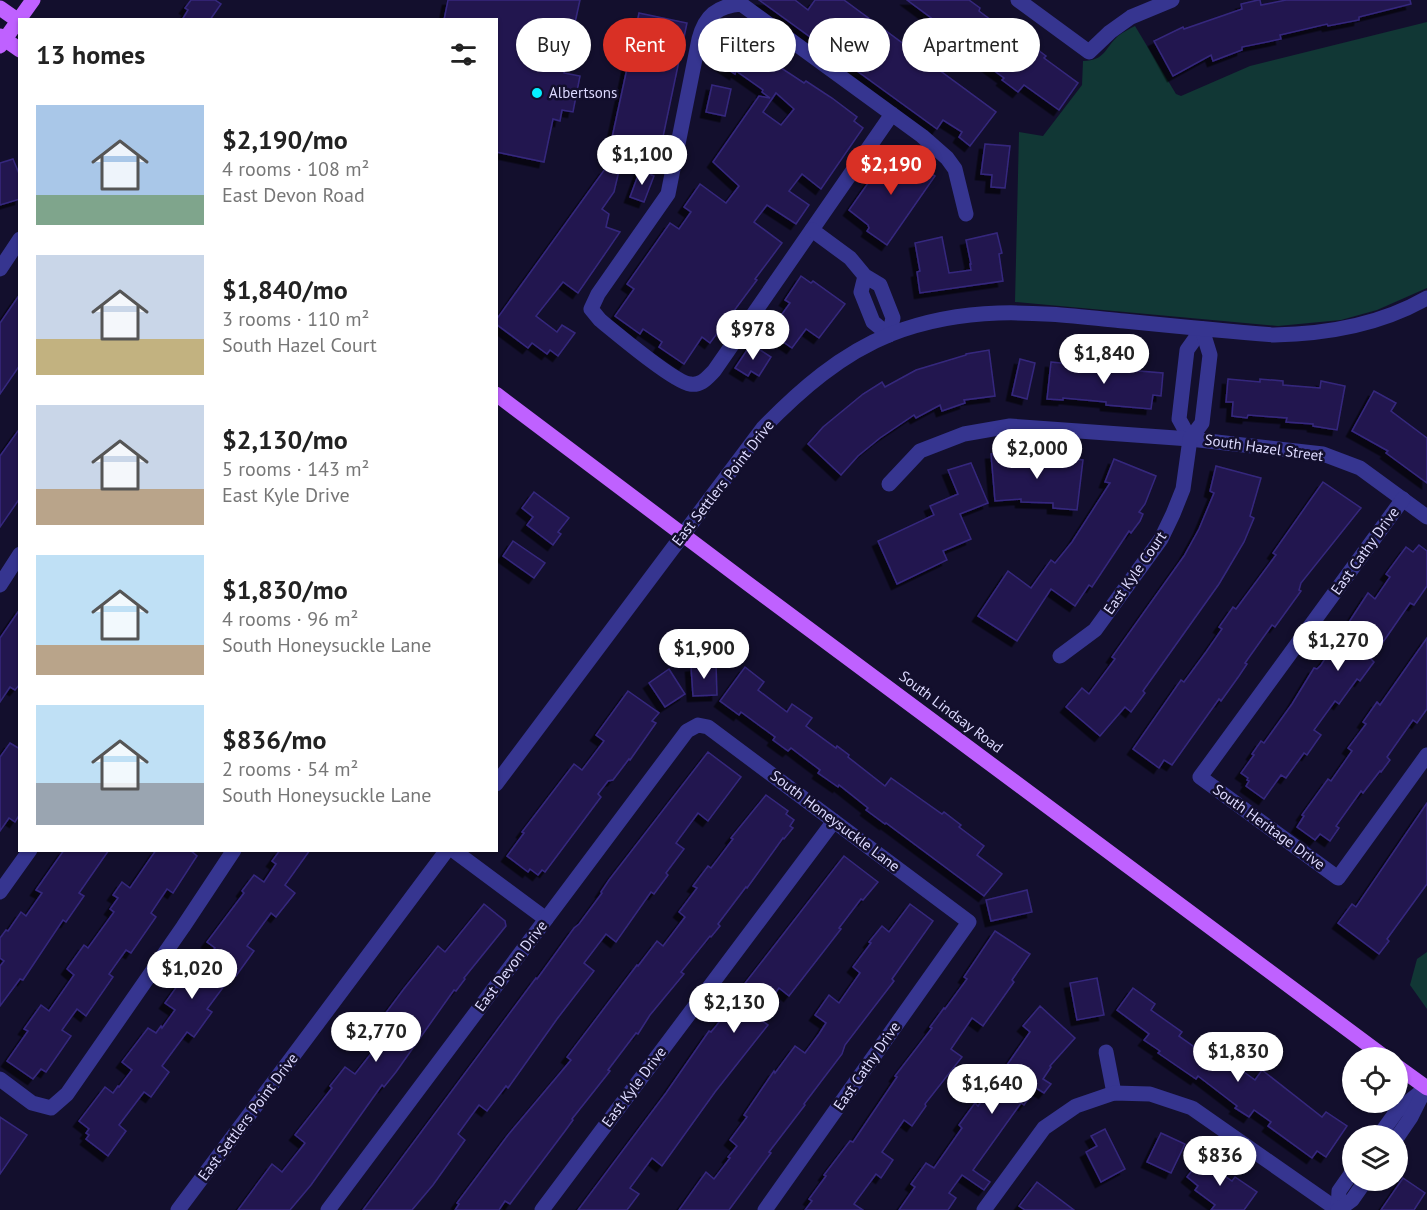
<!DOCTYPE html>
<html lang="en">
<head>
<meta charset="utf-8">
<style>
  body { margin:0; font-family:"PT Sans",sans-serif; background:#f2f2f2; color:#222; height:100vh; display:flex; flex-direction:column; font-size:22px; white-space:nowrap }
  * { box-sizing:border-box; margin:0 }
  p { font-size:20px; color:#767676 }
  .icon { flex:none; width:33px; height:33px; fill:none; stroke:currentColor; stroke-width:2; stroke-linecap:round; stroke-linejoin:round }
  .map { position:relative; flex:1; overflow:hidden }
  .drawer { position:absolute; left:18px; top:18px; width:480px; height:834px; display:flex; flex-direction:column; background:#fff; border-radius:0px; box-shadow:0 2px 4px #0004 }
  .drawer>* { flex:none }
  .guide { position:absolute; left:516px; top:18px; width:570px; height:54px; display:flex; gap:12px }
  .buttons { position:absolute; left:1342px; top:1047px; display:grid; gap:12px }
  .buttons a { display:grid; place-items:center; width:66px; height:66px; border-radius:50%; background:#fff; box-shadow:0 2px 4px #0004; font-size:30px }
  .price { position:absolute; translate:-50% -51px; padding:0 14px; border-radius:21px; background:#fff; color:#222; font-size:20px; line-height:39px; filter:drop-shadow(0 2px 3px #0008) }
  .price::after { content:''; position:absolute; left:50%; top:36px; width:18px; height:14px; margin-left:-9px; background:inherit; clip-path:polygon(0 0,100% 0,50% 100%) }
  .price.active { background:#d93025; color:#fff }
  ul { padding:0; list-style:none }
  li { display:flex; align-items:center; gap:18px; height:150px; padding:0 18px }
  li span { display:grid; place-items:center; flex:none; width:168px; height:120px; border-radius:0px; color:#555 }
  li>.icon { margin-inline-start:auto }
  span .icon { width:72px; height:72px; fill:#fffc; stroke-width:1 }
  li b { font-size:26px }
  h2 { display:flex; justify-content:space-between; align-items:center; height:72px; padding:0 18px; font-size:26px }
  .pill { padding:0 21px; border-radius:27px; background:#fff; box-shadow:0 2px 4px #0004; font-size:21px; line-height:54px }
  .pill.active { background:#d93025; color:#fff }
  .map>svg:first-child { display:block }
  .green { fill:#113735 }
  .building { fill:#221950; stroke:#36287e; stroke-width:1.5; fill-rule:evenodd; filter:url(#shadow) }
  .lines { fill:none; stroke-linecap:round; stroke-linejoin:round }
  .minor { stroke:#363590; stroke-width:15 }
  .major { stroke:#bf61ff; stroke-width:15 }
  .poi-dot { fill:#06efff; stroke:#130f2d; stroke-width:2 }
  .labels { text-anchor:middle; stroke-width:5; stroke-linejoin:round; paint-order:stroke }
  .poi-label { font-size:15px; fill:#dddaff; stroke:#130f2d; text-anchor:start }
  .street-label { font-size:15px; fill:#dddaff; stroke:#130f2d }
</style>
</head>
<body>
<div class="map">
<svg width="1427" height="1210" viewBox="0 0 1427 1210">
  <defs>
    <filter id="shadow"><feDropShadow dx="-5.5" dy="5.5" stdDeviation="0" flood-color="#0009"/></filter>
  </defs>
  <rect width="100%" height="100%" fill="#130f2d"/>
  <g class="green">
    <path d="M 1427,22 L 1427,288 L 1377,310 L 1341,320 L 1278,326 L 1015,302 L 1019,132 L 1043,136 L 1082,85 L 1083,61 C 1106,60 1104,49 1118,36 C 1123,32 1129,29 1135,26 L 1176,94 L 1181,96 L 1250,66 Z"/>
    <polygon points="1427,952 1427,1009 1410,985 1417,959"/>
  </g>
  <g class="building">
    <polygon points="191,0 215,0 221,4 210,20 182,20 188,10 185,8"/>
    <polygon points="448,0 580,0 564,73 580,76 573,112 562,110 560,121 553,119 544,162 496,152 496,20 444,20"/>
    <polygon points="759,0 795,0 808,10 815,0 844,0 996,112 970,146 959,137 962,132 943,120 937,129"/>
    <polygon points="907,0 969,0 980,8 979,11 1018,40 1033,50 1034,47 1046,56 1044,58 1078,83 1059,110 1024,85 1018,92 1002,80 1004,78 962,47 965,43"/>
    <polygon points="1258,0 1260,0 1261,5 1286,0 1410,0 1411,4 1359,17 1359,20 1328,26 1327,24 1280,35 1281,39 1242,47 1242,50 1213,61 1211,55 1173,76 1154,41 1183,27 1184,29 1242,9 1241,4"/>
    <polygon points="639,13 687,23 660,151 626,144 624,150 610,147"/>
    <path d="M 731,35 L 804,83 L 806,81 L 832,98 L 857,117 L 854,121 L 863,128 L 821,189 L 802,174 L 789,191 L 809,205 L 796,224 L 767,205 L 754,222 L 782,243 L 755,279 L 757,280 L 710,343 L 702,337 L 684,364 L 659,347 L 662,342 L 643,329 L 640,334 L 615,316 L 634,289 L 627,284 L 670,223 L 679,229 L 691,212 L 684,207 L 700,184 L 726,203 L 739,186 L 713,162 L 759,96 L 770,98 L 762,92 L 763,90 L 736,71 L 735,74 L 714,60 ZM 776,93 L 794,109 L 781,125 L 763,112 Z"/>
    <polygon points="712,85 731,89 725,116 706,112"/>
    <polygon points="985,144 1010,146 1005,188 991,187 992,175 981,174"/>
    <polygon points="892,149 935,176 887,245 867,231 869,228 868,225 849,210"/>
    <polygon points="623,154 614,192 602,209 609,214 606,227 620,232 578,293 563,282 536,316 557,332 562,325 575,333 558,356 550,350 547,354 532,343 528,348 496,324 496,320 605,169 610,172"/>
    <polygon points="13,159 20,176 20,199 0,205 0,163"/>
    <polygon points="640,170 654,176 644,202 630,197"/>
    <polygon points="997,233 1002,253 999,254 1003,281 920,293 917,272 920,271 915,243 942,237 949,273 971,270 970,264 971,264 966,240"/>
    <polygon points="801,276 811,283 813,281 845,304 819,338 806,329 792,348 769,332 790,303 785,300"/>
    <polygon points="20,294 20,365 0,394 0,323"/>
    <polygon points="751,344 771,357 759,376 751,371 748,376 735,368"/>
    <polygon points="989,350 995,396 964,400 965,403 942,411 940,405 916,418 914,415 880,438 858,456 841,475 808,444 823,427 863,394 882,382 885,387 916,370 966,355 966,354"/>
    <polygon points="1020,359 1035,363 1027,399 1012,395"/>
    <polygon points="1051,362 1081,365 1081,362 1104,365 1104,368 1163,373 1161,396 1153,395 1151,409 1106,405 1106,402 1063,398 1063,400 1047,399"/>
    <polygon points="1228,379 1260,382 1260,379 1283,381 1283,385 1320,388 1321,381 1345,386 1337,430 1313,426 1313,424 1286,422 1287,418 1248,415 1247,418 1232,416 1233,402 1226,402"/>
    <polygon points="1374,391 1396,403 1391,411 1427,438 1427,483 1386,453 1388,451 1352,431"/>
    <polygon points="20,428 20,498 0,527 0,456"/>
    <polygon points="1003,453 1003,455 1014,454 1014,457 1058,459 1058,457 1083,460 1077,510 1053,508 1053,503 1021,502 1021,499 995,501 991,454"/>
    <polygon points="1114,459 1156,476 1145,504 1139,512 1143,514 1140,521 1131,533 1129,531 1092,587 1089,585 1075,606 1051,589 1017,641 978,616 1008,571 1031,588 1051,560 1055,563 1072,542 1110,483 1105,482"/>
    <polygon points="971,463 988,503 960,514 971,539 943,551 947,560 897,584 878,541 934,515 930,506 958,494 948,470"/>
    <polygon points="1216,466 1261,478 1250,516 1254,518 1244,542 1219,584 1143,691 1145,693 1131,712 1125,707 1100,736 1066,707 1082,688 1089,694 1115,659 1112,657 1184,556 1199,529 1214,493 1210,491"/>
    <polygon points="1323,482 1361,508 1301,583 1299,590 1301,591 1275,627 1272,625 1245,663 1247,664 1239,676 1221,701 1219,699 1172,765 1164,760 1159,768 1133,749 1181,680 1184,682 1206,652 1222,629 1219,627 1233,607 1236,609 1276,555 1273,553"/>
    <polygon points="534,492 569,518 558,532 561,534 553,545 527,525 533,517 522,508"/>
    <polygon points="513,541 545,563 534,578 503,556"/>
    <polygon points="1419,545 1427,551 1427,586 1414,605 1410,603 1388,635 1371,659 1374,662 1360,681 1357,679 1339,704 1335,701 1314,730 1321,735 1307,755 1304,753 1286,778 1281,775 1264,799 1246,786 1249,781 1247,780 1248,778 1241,773 1254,755 1252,754 1261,741 1264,743 1292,704 1314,668 1317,669 1321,665 1368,593 1375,599 1390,577 1386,574 1406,547 1413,552"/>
    <polygon points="20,609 20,684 15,690 10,687 0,702 0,638"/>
    <polygon points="1427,638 1427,709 1417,723 1413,720 1387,757 1390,760 1381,772 1380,771 1363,793 1361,791 1336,826 1339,828 1330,841 1320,834 1315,840 1297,827 1304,816 1302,815 1328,779 1331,781 1352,751 1348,748 1366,724 1363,722 1377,702 1380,705"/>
    <polygon points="716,663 717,695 693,696 691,667"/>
    <polygon points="745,667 764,682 758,690 787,712 792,704 812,718 806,726 836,748 837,746 849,755 848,757 885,786 891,778 942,814 944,812 961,825 959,827 984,846 977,855 1002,874 984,896 886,823 885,824 866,810 868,808 839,785 838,787 818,773 820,770 791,748 788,751 773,740 775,737 741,712 739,715 720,701"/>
    <polygon points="669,669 685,694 665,707 649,683"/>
    <polygon points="628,691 659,713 652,721 656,723 630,760 629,759 613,780 608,781 598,794 601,797 545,872 542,870 538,875 530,869 528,872 507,856 524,833 522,832 574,764 582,770 604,741 596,735"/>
    <polygon points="10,743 20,749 20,814 15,822 9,818 0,831 0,757"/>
    <polygon points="708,752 741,777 708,821 698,813 676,843 684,849 666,873 668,875 654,894 651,892 616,942 606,934 584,963 594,971 557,1019 508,1088 506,1086 487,1111 479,1105 458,1134 465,1140 433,1185 412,1210 363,1210 536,978 537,979 574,928 579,924 602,893 601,892 609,880"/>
    <polygon points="766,795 788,811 786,814 794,820 790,826 793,828 784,839 783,838 747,888 746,887 718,924 720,926 711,937 710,936 681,972 684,974 650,1015 638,1034 636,1033 608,1070 610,1071 572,1119 573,1120 565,1131 510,1204 505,1201 499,1210 455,1210 459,1204 457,1203 508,1135 571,1060 567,1057 637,965 638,966 657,941 663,946 685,917 679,912 697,888 693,886 708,866 711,868 733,839 731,838"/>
    <polygon points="1427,803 1427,884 1387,939 1389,941 1379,954 1338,923 1352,904 1356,907"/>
    <polygon points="64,850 109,850 79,893 84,896 66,922 63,920 23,980 20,979 0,1006 0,966 4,961 0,958 0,938 6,930 8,931 21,912 26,916 42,893 36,890"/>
    <polygon points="156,850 190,850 197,856 173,893 167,889 151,913 156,917 131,953 126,950 109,974 113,977 86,1016 77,1009 62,1030 71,1036 46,1072 41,1069 33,1079 7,1061 28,1031 24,1029 41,1005 49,1011 74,975 67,969 84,945 88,948 114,912 110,909 118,898 113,895 122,882 130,888"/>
    <polygon points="280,850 310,850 285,885 295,893 276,917 271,913 247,946 254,951 236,976 233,974 207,1009 212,1012 194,1037 187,1032 162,1066 169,1072 151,1097 144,1092 119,1125 126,1131 108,1156 86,1139 89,1135 86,1133 89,1129 79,1121 105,1087 113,1093 118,1086 119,1087 132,1070 122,1062 148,1028 156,1033 161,1026 162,1028 175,1010 165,1003 190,968 196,973 215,948 207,942 244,893 242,891 254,875 264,882 276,864 272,861"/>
    <polygon points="844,856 878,882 863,900 861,899 839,928 841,929 789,996 779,988 757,1017 768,1025 715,1092 662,1166 652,1158 630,1188 639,1194 627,1210 578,1210 666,1093 709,1031 711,1032 716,1026 739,996 737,994 746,982"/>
    <polygon points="1027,890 1032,912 991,921 986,900"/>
    <polygon points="484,904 505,921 506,926 464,978 465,979 456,991 454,990 396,1072 384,1087 382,1085 311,1185 290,1210 238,1210 272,1164 282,1172 305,1143 295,1135 332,1088 330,1086 345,1067 355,1074 377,1046 367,1038 403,990 438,946 445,952"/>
    <polygon points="910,904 933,921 892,979 894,981 845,1045 842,1054 804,1104 805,1105 769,1152 771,1153 729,1210 679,1210 706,1172 714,1179 730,1158 728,1157 737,1146 730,1140 747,1117 744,1115 774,1071 775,1073 795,1046 805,1053 819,1034 826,1023 815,1015 829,995 839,1003 860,973 853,967 871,943 869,942 882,926 889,932"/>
    <polygon points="995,931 1030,954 1012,980 1014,982 983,1026 972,1018 951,1049 962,1057 925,1104 926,1106 912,1126 904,1120 882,1152 893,1160 881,1178 876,1174 854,1204 863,1210 805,1210 812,1201 809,1199 826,1176 824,1175 850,1141 853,1142 897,1077 895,1076 932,1028 930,1027 944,1008 945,1009 967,979 964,977"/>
    <polygon points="1097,978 1104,1015 1077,1020 1070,983"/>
    <polygon points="1133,988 1155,1004 1151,1010 1182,1032 1179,1036 1220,1065 1225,1058 1255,1080 1262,1070 1322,1117 1326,1112 1347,1126 1326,1157 1317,1151 1312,1158 1268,1126 1271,1122 1254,1110 1249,1117 1235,1108 1237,1106 1198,1076 1196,1079 1158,1053 1160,1051 1144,1040 1149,1034 1117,1010"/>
    <polygon points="1040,1006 1075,1038 1050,1066 1051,1067 1043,1079 1051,1084 1044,1093 1036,1088 1024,1105 1021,1103 973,1170 990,1182 984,1190 962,1175 949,1193 956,1198 948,1210 899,1210 915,1187 911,1184 926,1163 934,1168 962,1128 959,1125 975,1103 978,1106 1000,1075 1030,1032 1023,1026"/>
    <polygon points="0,1117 27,1135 0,1174"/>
    <polygon points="1105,1129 1125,1169 1101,1182 1086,1152 1097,1146 1091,1136"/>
    <polygon points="1161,1133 1185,1144 1171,1173 1147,1162"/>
    <polygon points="1204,1155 1215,1163 1212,1167 1232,1181 1235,1177 1257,1192 1244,1210 1211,1210 1215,1205 1195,1190 1198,1186 1187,1177"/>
    <polygon points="1403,1178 1425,1193 1414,1210 1381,1210"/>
    <polygon points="1037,1182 1074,1210 1025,1210 1019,1206"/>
  </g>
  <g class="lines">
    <g class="minor">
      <polyline points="1018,0 1089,52 1110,32 1131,17 1172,0"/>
      <path d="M 892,114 L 714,371 C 707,378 701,386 690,384 C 674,382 616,333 600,320 L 591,309 L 598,294 L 668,194 L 699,39 C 705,16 717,6 741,4 L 922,136 L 947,158 L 955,169 L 966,214"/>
      <polyline points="812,230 850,258 865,276 880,285 893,318 889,335 873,322 861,292 865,276"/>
      <polyline points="0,269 20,239"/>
      <polyline points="1190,439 1179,419 1187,350 1202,329"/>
      <polyline points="889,484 920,451 964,434 1010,426 1190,439 1323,454 1360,468 1427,517"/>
      <polyline points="1403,499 1200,777 1338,878 1427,755"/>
      <polyline points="0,585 20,554"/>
      <polyline points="1060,656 1095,630 1161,539 1173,514 1183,489 1190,439 1202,423 1210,355 1202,329"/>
      <path d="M 496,784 L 763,428 C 800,390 841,354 891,334 C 972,303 1041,313 1124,321 C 1174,326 1224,331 1274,335 C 1328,334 1380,325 1427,298"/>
      <polyline points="453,850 546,919"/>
      <polyline points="0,892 30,850"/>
      <polyline points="1106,1052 1114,1093"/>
      <polyline points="0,1079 32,1103 51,1108 67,1094 183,927 234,850"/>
      <polyline points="1379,1136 1397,1111 1426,1088"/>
      <polyline points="1398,1136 1411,1117 1423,1093"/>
      <polyline points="178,1210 447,850"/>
      <polyline points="328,1210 687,731 698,725 708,727 969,922 765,1210"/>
      <polyline points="542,1210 834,821"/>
      <polyline points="984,1210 1044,1128 1076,1106 1114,1093 1150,1094 1192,1108 1338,1210"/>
      <polyline points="1338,1210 1339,1191 1353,1171"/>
      <polyline points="1338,1210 1352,1200 1366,1180"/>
    </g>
    <g class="major">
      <polyline points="0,8 20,22"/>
      <polyline points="0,36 20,50"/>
      <polyline points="0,46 33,0"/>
      <polyline points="496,394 747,583 1386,1058"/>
      <polyline points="1398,1067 1427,1088"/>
    </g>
  </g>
  <circle class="poi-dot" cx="537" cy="93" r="6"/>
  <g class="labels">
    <g class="poi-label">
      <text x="549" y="98">Albertsons</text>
    </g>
    <g class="street-label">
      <text transform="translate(1264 448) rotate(8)" y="5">South Hazel Street</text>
      <text transform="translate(723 483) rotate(-52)" y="5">East Settlers Point Drive</text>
      <text transform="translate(1365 551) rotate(-54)" y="5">East Cathy Drive</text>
      <text transform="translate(1135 573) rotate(-55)" y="5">East Kyle Court</text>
      <text transform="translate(951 712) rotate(37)" y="5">South Lindsay Road</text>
      <text transform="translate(835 821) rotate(37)" y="5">South Honeysuckle Lane</text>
      <text transform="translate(1269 827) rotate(36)" y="5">South Heritage Drive</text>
      <text transform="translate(511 966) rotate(-53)" y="5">East Devon Drive</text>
      <text transform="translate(867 1066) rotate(-55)" y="5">East Cathy Drive</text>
      <text transform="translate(634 1087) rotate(-53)" y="5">East Kyle Drive</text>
      <text transform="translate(248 1117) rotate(-53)" y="5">East Settlers Point Drive</text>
    </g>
  </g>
</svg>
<div class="buttons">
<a><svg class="icon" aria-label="locate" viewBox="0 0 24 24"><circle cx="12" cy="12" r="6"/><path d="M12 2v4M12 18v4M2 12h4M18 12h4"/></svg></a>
<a><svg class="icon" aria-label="layers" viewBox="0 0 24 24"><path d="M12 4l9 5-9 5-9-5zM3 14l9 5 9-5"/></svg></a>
</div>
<b class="price" style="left:642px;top:186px">$1,100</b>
<b class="price active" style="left:891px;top:196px">$2,190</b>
<b class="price" style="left:753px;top:361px">$978</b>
<b class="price" style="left:1104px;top:385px">$1,840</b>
<b class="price" style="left:1037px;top:480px">$2,000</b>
<b class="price" style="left:1338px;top:672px">$1,270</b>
<b class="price" style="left:704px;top:680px">$1,900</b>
<b class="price" style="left:192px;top:1000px">$1,020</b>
<b class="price" style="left:734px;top:1034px">$2,130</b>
<b class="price" style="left:376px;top:1063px">$2,770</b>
<b class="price" style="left:1238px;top:1083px">$1,830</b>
<b class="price" style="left:992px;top:1115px">$1,640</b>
<b class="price" style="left:1220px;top:1187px">$836</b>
<div class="guide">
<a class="pill">Buy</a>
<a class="pill active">Rent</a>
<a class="pill">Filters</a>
<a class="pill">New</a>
<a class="pill">Apartment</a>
</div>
<section class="drawer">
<h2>13 homes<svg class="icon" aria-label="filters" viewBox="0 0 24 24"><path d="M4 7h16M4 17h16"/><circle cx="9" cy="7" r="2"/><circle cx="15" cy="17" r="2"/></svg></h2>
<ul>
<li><span style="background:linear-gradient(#a9c7e8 75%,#7fa58c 0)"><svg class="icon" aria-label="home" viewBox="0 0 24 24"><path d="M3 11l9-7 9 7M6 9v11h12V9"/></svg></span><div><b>$2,190/mo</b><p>4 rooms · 108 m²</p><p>East Devon Road</p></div></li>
<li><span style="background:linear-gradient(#c9d6e8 70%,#c2b280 0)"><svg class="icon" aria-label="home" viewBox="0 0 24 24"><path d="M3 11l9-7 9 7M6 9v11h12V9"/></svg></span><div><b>$1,840/mo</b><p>3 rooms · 110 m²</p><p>South Hazel Court</p></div></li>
<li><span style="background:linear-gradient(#c9d6e8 70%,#b9a48a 0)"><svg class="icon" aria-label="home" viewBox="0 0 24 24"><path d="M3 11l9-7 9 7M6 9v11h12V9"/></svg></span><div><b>$2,130/mo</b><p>5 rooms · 143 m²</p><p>East Kyle Drive</p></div></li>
<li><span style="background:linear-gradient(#bfe0f5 75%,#b9a48a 0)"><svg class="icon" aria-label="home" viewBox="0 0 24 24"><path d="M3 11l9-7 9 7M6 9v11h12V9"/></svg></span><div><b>$1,830/mo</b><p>4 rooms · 96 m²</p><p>South Honeysuckle Lane</p></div></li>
<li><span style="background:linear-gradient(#bfe0f5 65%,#9aa5b1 0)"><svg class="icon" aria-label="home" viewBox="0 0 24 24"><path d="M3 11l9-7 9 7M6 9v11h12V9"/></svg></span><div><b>$836/mo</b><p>2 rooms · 54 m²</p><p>South Honeysuckle Lane</p></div></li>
</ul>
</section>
</div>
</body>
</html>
